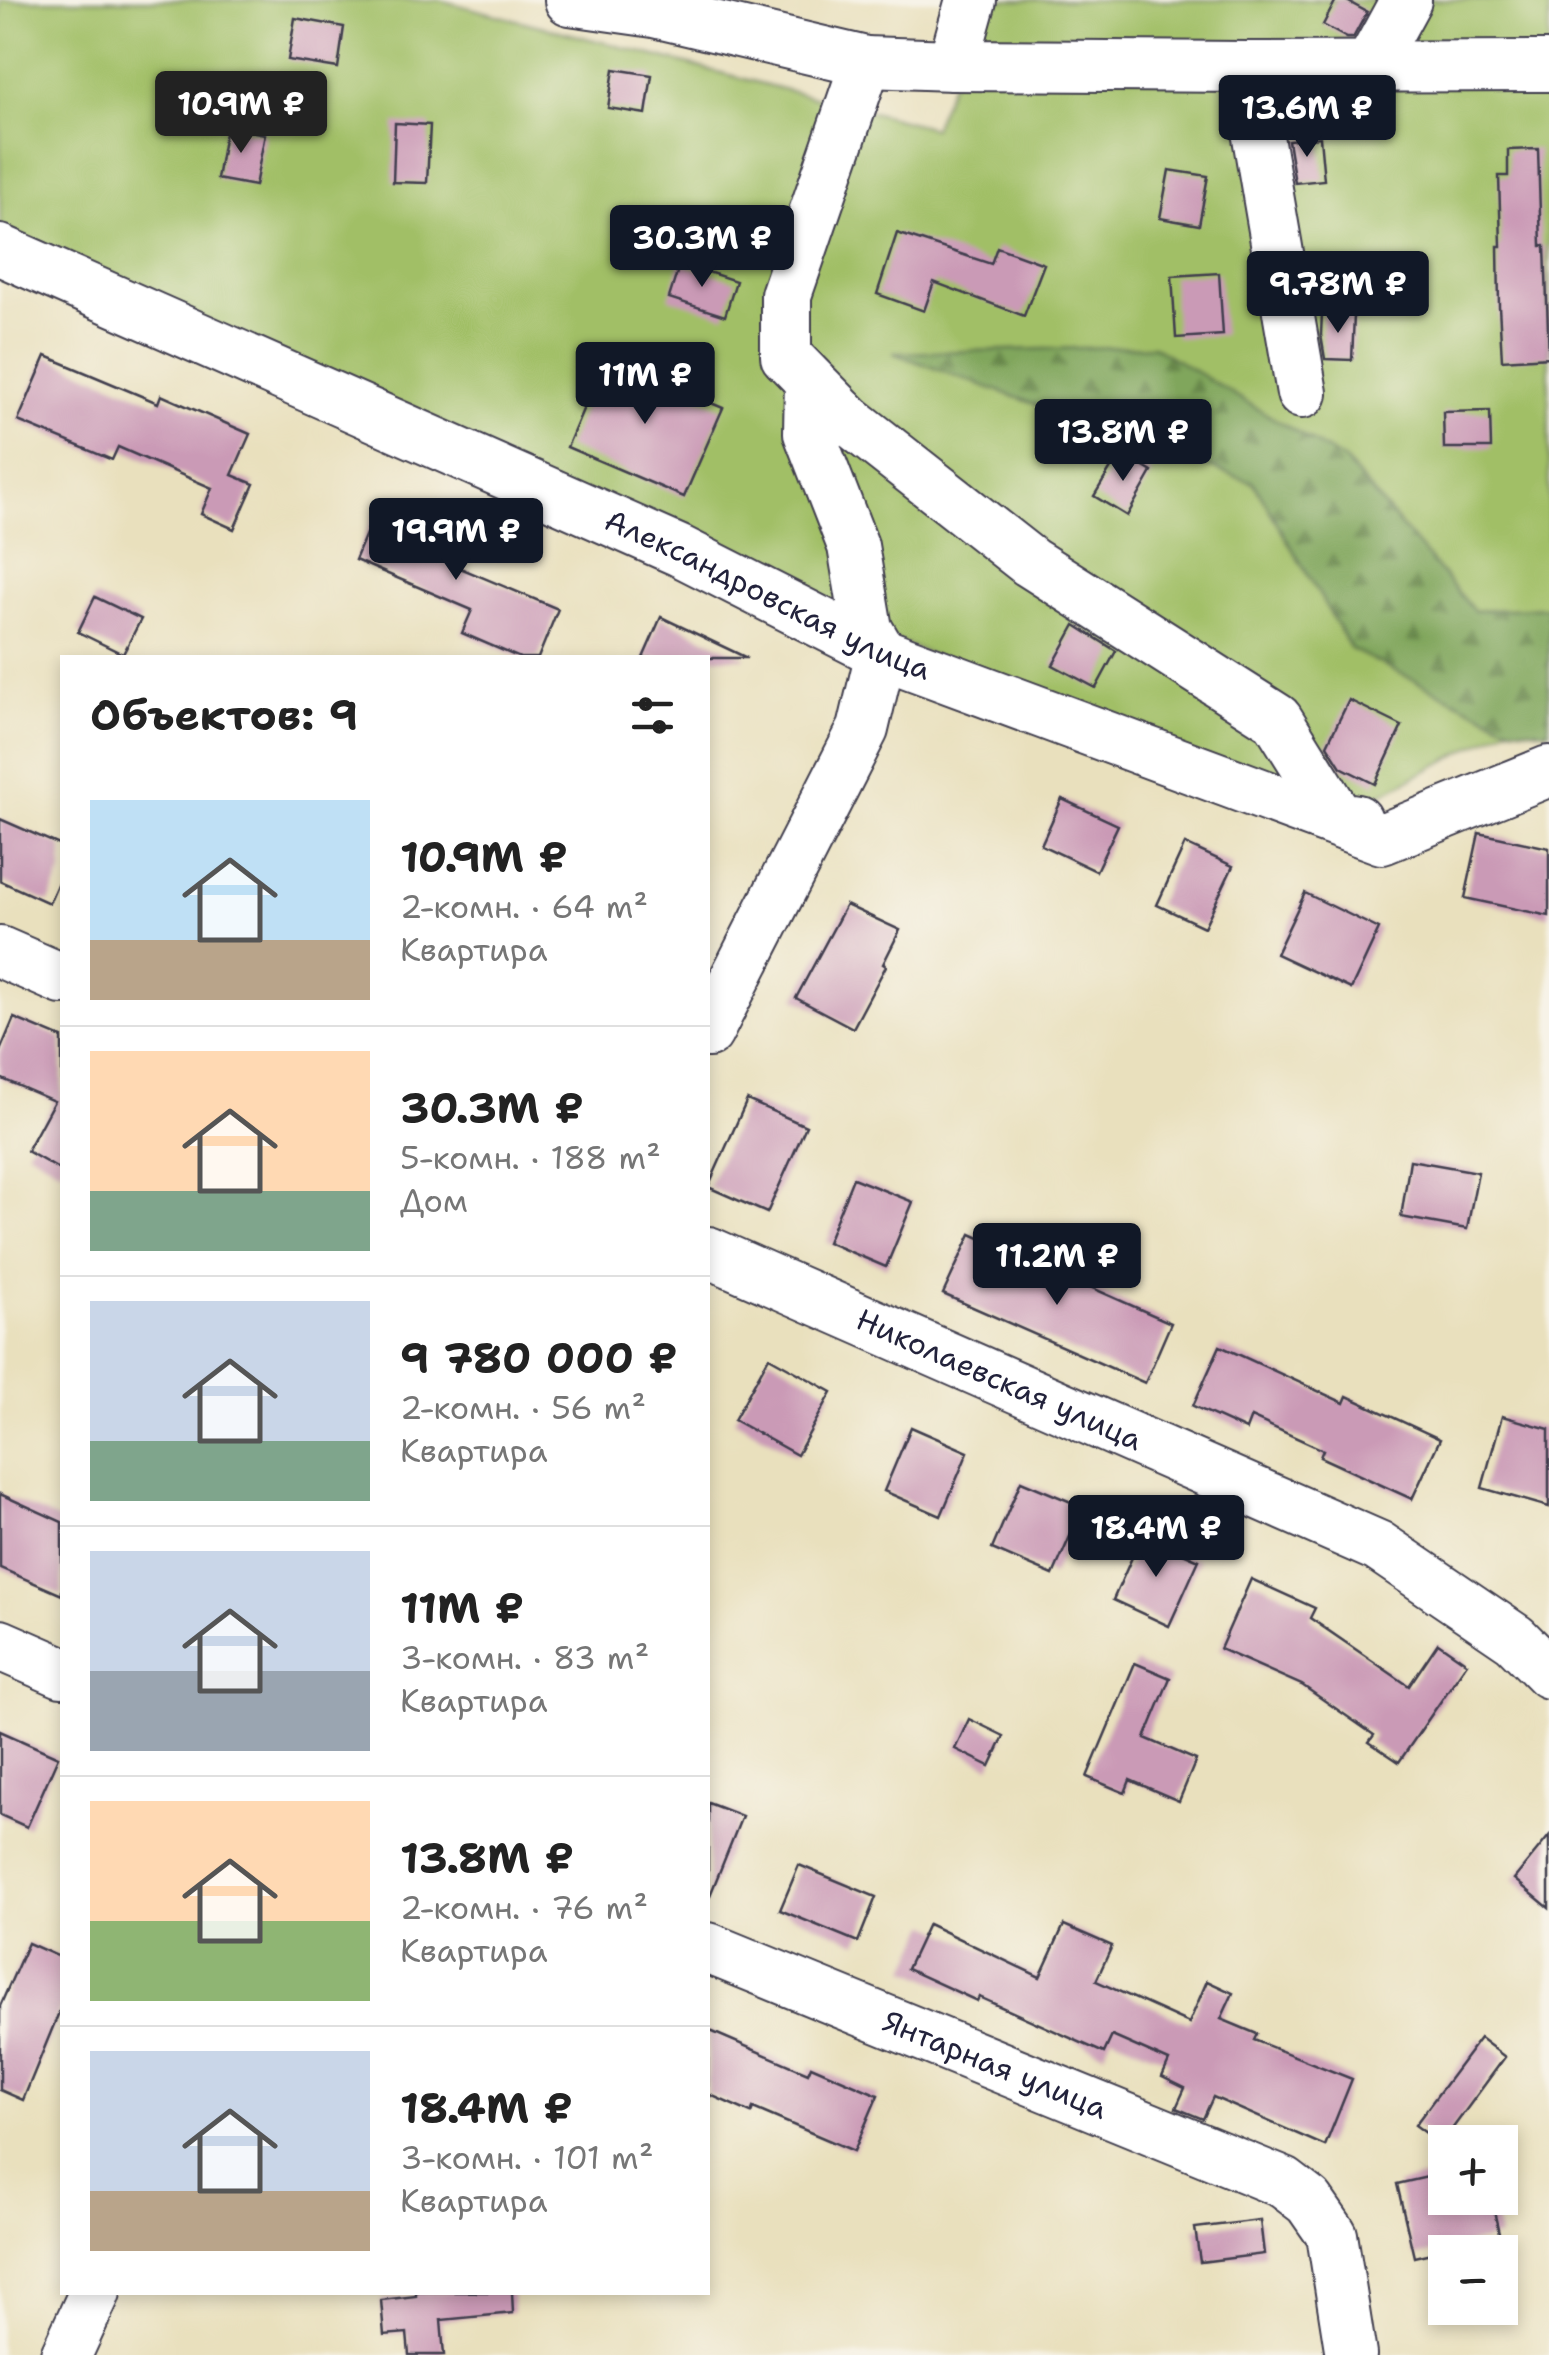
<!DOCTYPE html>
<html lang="ru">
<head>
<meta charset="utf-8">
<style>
  body { margin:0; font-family:"Shantell Sans",sans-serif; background:#f6f6f6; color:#222; height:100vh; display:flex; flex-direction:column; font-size:38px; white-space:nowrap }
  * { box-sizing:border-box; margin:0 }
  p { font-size:32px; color:#767676 }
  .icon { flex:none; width:55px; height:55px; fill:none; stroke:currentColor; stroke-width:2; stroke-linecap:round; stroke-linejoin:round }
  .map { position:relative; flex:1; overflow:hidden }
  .side { position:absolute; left:60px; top:655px; width:650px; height:1640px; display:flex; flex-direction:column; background:#fff; border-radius:0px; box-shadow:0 5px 15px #0003 }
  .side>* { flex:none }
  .controls { position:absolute; left:1428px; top:2125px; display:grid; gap:20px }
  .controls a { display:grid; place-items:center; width:90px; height:90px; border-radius:0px; background:#fff; box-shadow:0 5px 15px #0003; font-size:50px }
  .price { position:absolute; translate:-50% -85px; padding:0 22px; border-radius:10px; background:#111827; color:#fff; font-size:32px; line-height:65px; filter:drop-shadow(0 2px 5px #0008) }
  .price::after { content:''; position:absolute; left:50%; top:60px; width:30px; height:22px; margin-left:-15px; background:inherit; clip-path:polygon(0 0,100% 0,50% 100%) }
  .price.active { background:#222; color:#fff }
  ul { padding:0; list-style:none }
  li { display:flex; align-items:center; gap:30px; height:250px; padding:0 30px }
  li+li { border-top:2px solid #e0e0e0 }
  li span { display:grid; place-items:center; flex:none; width:280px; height:200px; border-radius:0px; color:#555 }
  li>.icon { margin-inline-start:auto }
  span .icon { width:120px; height:120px; fill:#fffc; stroke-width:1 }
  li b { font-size:42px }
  h2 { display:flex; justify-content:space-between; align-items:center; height:120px; padding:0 30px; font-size:42px }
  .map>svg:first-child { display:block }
  .green { fill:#a1bf66; stroke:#627050; stroke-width:2.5 }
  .forest { fill:url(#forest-firs); stroke:#51644b; stroke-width:2.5 }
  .building { fill:#ca9ab6 }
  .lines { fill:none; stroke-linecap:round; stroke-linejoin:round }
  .minor-casing { stroke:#403e4e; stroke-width:54 }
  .minor { stroke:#fff; stroke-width:50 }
  .labels { text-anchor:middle; stroke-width:9; stroke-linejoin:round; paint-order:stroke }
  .street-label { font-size:30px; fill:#22223b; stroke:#f7f3e8 }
</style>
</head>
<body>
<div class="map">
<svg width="1549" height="2355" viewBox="0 0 1549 2355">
  <defs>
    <pattern id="forest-firs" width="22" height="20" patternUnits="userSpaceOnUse" patternTransform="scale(2.5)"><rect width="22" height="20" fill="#80a65b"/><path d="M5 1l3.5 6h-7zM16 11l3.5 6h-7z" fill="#68874c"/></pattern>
  </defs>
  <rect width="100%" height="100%" fill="#f7f3e8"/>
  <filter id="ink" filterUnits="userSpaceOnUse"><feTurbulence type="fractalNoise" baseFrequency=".01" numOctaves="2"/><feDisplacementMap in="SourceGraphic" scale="20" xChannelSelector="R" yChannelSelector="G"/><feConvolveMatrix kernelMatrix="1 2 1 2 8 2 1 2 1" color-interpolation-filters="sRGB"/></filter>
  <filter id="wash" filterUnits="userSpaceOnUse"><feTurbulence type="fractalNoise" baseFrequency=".0048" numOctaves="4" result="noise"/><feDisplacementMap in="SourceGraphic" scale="40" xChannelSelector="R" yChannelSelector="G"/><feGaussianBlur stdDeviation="2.25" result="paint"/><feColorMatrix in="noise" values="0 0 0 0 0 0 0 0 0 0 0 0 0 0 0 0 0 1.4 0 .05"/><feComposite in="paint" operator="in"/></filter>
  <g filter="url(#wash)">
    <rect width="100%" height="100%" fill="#e9e0bd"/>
    <polygon class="green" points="0,0 440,0 933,128 986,0 1549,0 1549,607 1474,611 1345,461 896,354 1254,483 1351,649 1510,727 1338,817 867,629 0,236"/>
    <polygon class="forest" points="1153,346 1345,461 1474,611 1549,607 1549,731 1510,727 1351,649 1254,483 893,353"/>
    <g id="blocks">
      <g class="building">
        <polygon points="1336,0 1345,0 1367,12 1353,38 1347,38 1323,25"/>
        <polygon points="295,18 344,27 338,68 288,60"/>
        <polygon points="614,69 652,75 646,114 608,108"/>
        <polygon points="395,123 430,125 427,183 393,182"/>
        <polygon points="226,127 265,134 255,186 217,179"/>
        <polygon points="1320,137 1324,180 1295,183 1288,140"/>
        <polygon points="1538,149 1541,246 1545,246 1549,357 1502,360 1499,306 1498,246 1501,246 1499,176 1508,176 1508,150"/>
        <polygon points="1169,170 1208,176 1199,225 1160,218"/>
        <polygon points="897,233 991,264 997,247 1044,264 1024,316 934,282 924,311 877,294"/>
        <polygon points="680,263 736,281 725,316 669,298"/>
        <polygon points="1219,273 1223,335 1176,338 1172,276"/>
        <polygon points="1322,313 1354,315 1352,360 1325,359 1321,335"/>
        <polygon points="46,356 158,403 161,395 250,434 232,475 254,484 234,529 201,514 212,488 118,447 112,460 18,421"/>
        <polygon points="605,358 723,408 684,497 567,447"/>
        <polygon points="1490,411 1491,448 1444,448 1443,412"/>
        <polygon points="1120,453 1152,472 1127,516 1094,496"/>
        <polygon points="379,503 452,535 441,560 558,609 538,658 520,658 462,633 472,610 355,560"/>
        <polygon points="95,597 141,619 123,654 78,632"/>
        <polygon points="661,617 747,658 643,658"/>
        <polygon points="1075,625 1116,651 1096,688 1053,665"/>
        <polygon points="1349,700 1402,726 1375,784 1341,767 1327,745"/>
        <polygon points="1062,799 1118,825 1096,871 1041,845"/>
        <polygon points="0,819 62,846 62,873 49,903 0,881"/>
        <polygon points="1479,833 1549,848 1549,916 1465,898"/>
        <polygon points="1185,844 1233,866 1204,927 1157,905"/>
        <polygon points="1305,893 1379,929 1351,989 1276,954"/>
        <polygon points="846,905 900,930 883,964 886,966 853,1028 796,998"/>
        <polygon points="14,1018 62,1038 62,1171 27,1151 54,1101 0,1078 0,1051"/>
        <polygon points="747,1100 806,1126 767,1213 708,1187"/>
        <polygon points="1410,1160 1478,1172 1467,1229 1401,1217"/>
        <polygon points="853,1178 913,1202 886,1267 827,1242"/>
        <polygon points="971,1234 1171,1323 1145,1383 943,1294"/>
        <polygon points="1220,1346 1344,1403 1347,1396 1440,1439 1412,1499 1320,1457 1323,1450 1251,1417 1246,1430 1193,1406"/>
        <polygon points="769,1357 832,1392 797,1455 734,1420"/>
        <polygon points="1502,1416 1549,1429 1549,1507 1482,1488"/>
        <polygon points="911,1427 968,1452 941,1516 884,1491"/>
        <polygon points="1021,1481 1083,1507 1053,1575 992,1549"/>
        <polygon points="0,1494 62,1522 62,1595 0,1568"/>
        <polygon points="1142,1535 1199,1560 1169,1626 1113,1600"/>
        <polygon points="1251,1579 1315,1608 1310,1618 1409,1686 1438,1643 1467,1663 1399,1762 1369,1742 1374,1735 1302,1685 1220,1649"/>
        <polygon points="1135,1663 1170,1678 1145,1738 1196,1760 1179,1801 1130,1780 1125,1793 1087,1777"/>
        <polygon points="969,1719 1004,1736 990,1766 955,1749"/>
        <polygon points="0,1731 58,1757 27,1827 0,1815"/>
        <polygon points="708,1803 742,1816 709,1898 708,1898"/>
        <polygon points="1549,1836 1549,1908 1514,1879"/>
        <polygon points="799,1865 876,1897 858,1942 780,1910"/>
        <polygon points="928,1924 1040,1977 1064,1925 1112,1946 1096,1981 1189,2023 1207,1981 1233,1993 1221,2019 1257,2034 1254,2040 1352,2079 1325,2146 1213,2097 1203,2119 1176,2108 1185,2088 1162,2077 1169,2061 1112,2036 1104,2053 979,1997 977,2001 907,1969"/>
        <polygon points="28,1943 62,1958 62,2005 23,2100 0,2090 0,2006"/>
        <polygon points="708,2030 808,2073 811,2066 878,2095 854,2151 753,2108 751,2113 708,2094"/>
        <polygon points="1480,2038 1505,2057 1441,2144 1415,2125"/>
        <polygon points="1445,2173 1445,2198 1491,2198 1500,2237 1414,2257 1397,2184"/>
        <polygon points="1260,2220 1264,2254 1200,2262 1195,2228"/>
        <polygon points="416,2292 512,2292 513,2313 441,2320 444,2355 409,2355 407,2333 384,2335 381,2300 416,2296"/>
      </g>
    </g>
  </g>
  <g filter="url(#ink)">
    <use href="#blocks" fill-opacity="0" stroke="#403e4e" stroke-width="2.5"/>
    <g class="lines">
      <defs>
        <g id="minor">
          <polyline points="570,0 654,12 866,62 953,65 1246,67 1549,66"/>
          <polyline points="866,62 786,295 786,356 849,420 1030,562 1277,719 1338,817 1357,820"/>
          <polyline points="953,65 971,0"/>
          <polyline points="1370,66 1406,0"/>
          <polyline points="1246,67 1302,393"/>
          <path id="s1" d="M 0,250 L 680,551 L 881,653 L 1382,839 L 1549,771"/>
          <polyline points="810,381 809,433 853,546 867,629 881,653"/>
          <polyline points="0,952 62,979"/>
          <polyline points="708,1032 863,729 881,653"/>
          <path id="s2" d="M 708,1252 L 1378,1546 L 1515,1639 L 1549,1673"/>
          <polyline points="0,1645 62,1672"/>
          <path id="s3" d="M 708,1948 L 1284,2183 L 1309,2202 L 1332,2235 L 1351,2355"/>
          <polyline points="66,2355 95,2292"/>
        </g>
      </defs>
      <use href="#minor" class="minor-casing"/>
      <use href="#minor" class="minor"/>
    </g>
  </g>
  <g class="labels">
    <g class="street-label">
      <text dy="10" stroke="none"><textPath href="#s1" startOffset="842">Александровская улица</textPath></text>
      <text dy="10" stroke="none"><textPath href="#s2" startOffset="318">Николаевская улица</textPath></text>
      <text dy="10" stroke="none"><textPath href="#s3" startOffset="310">Янтарная улица</textPath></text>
    </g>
  </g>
</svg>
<div class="controls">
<a>+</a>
<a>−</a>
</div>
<b class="price active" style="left:241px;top:156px">10.9M ₽</b>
<b class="price" style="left:1307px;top:160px">13.6M ₽</b>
<b class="price" style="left:702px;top:290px">30.3M ₽</b>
<b class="price" style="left:1338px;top:336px">9.78M ₽</b>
<b class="price" style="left:645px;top:427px">11M ₽</b>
<b class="price" style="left:1123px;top:484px">13.8M ₽</b>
<b class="price" style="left:456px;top:583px">19.9M ₽</b>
<b class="price" style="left:1057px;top:1308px">11.2M ₽</b>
<b class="price" style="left:1156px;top:1580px">18.4M ₽</b>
<section class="side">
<h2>Объектов: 9<svg class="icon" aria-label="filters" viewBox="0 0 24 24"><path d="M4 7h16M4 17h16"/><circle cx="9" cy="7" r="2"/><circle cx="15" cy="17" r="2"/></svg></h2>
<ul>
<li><span style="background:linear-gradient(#bfe0f5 70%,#b9a48a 0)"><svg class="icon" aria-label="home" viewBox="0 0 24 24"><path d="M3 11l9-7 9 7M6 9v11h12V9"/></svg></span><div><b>10.9M ₽</b><p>2-комн. · 64 m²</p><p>Квартира</p></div></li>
<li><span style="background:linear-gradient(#ffd9b3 70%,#7fa58c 0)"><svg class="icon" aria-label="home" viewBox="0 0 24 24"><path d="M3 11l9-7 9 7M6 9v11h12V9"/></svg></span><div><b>30.3M ₽</b><p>5-комн. · 188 m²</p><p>Дом</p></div></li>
<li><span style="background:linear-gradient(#c9d6e8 70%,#7fa58c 0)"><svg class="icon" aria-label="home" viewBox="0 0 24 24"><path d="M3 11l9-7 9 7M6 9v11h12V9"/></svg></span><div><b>9 780 000 ₽</b><p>2-комн. · 56 m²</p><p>Квартира</p></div></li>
<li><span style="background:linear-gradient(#c9d6e8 60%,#9aa5b1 0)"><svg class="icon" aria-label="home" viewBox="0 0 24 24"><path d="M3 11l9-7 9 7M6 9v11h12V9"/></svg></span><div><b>11M ₽</b><p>3-комн. · 83 m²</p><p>Квартира</p></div></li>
<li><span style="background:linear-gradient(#ffd9b3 60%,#8fb573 0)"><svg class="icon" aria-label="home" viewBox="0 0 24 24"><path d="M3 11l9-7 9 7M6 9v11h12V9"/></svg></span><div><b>13.8M ₽</b><p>2-комн. · 76 m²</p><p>Квартира</p></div></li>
<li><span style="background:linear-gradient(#c9d6e8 70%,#b9a48a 0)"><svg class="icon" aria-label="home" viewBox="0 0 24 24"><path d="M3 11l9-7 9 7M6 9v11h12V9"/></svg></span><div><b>18.4M ₽</b><p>3-комн. · 101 m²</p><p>Квартира</p></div></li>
</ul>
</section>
</div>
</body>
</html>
